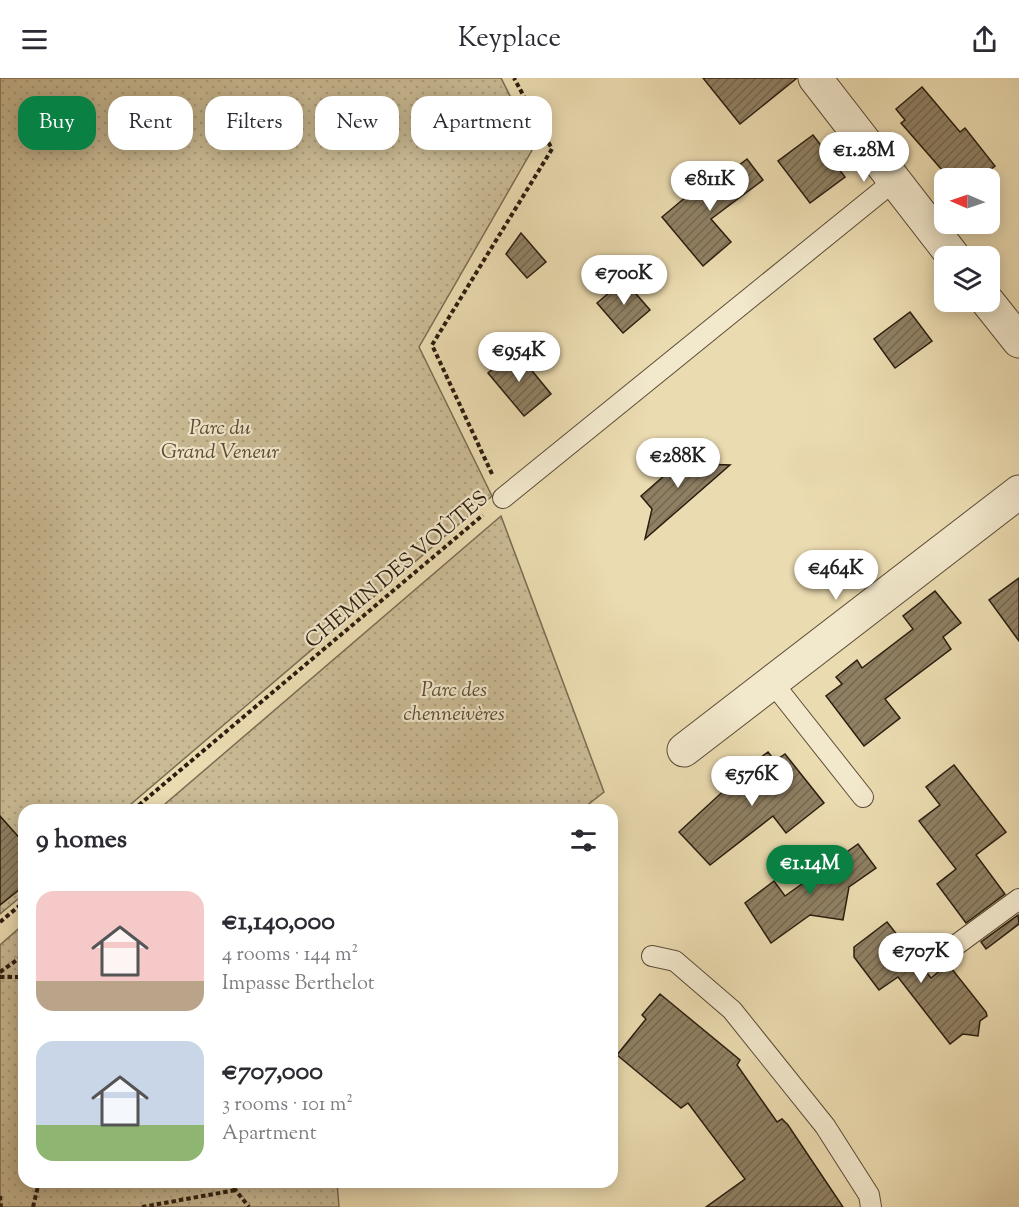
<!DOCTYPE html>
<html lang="en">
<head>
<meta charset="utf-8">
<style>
  body { margin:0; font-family:"Sorts Mill Goudy",serif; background:#f2f2f3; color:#2b2b33; height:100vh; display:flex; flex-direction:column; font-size:22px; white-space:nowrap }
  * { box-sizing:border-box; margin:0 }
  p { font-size:20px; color:#7c7c81 }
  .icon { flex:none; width:33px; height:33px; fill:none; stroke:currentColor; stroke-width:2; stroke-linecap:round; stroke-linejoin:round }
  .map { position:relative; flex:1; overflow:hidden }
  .details { position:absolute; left:18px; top:726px; width:600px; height:384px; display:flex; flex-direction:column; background:#fff; border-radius:18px; box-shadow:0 3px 15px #0003 }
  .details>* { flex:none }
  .banner { position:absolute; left:18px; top:18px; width:600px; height:54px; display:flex; gap:12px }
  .needle { width:39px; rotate:272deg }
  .controls { position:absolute; left:934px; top:90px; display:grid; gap:12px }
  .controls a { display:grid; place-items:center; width:66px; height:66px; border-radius:12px; background:#fff; box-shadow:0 3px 15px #0003; font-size:30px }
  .price { position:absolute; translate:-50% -51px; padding:0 14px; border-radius:21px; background:#fff; color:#222; font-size:20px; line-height:39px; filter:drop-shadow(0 2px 3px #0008) }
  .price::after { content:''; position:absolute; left:50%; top:36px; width:18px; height:14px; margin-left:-9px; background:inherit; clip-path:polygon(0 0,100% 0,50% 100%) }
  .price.current { background:#0b8043; color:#fff }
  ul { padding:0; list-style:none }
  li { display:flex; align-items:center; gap:18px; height:150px; padding:0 18px }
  li span { display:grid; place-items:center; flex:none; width:168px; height:120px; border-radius:18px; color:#555 }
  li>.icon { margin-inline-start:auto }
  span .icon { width:72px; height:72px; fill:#fffc; stroke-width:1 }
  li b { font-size:26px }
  h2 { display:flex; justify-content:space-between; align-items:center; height:72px; padding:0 18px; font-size:26px }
  .pill { padding:0 21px; border-radius:18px; background:#fff; box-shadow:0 3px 15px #0003; font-size:21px; line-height:54px }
  .pill.current { background:#0b8043; color:#fff }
  header { display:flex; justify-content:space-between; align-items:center; height:78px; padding:0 18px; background:#fff; font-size:27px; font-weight:600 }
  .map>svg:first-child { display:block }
  .park { fill:url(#park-dots); stroke:#7a6c52; stroke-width:1.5 }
  .building { fill:url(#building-hatch); stroke:#2b1d0f; stroke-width:1.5 }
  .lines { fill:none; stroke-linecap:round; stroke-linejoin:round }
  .lane-casing { stroke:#5b4c37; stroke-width:22 }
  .street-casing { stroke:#5b4c37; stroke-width:35 }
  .path { stroke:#2b1d0f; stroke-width:4; stroke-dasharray:4.5 3; stroke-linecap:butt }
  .lane { stroke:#f2e8cc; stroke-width:20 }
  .street { stroke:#f2e8cc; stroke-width:33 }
  .labels { text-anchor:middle; stroke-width:4.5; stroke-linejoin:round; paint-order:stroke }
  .park-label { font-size:21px; font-style:italic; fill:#5b4c37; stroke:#f2e8cc }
  .street-label { font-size:21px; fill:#2b1d0f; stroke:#f2e8cc }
</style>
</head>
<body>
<header><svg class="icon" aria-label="menu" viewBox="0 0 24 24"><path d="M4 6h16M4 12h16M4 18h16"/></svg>Keyplace<svg class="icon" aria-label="share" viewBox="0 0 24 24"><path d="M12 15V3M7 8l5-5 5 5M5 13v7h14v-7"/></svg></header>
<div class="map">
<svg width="1019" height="1129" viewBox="0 0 1019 1129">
  <defs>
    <pattern id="park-dots" width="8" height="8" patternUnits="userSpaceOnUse" patternTransform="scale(1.5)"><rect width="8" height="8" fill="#cabb95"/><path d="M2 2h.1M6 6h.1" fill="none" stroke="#aea07f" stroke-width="1.8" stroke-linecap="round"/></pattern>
    <pattern id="building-hatch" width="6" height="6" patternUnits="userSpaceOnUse" patternTransform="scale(1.5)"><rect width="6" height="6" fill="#8f8063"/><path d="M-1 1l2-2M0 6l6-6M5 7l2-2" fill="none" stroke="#756850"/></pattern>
  </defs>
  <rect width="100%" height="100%" fill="#ebdbb0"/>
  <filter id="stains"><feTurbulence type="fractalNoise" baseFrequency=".00333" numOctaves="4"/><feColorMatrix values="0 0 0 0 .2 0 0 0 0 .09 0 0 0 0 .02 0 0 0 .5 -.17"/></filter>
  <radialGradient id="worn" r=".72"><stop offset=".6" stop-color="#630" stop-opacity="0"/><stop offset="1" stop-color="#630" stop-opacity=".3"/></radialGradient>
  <g class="park">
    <polygon points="0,0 501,0 535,67 419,269 492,418 124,732 24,732 24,816 0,836"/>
    <polygon points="501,438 604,714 581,732 158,732"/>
    <polygon points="24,846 24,1104 337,1104 339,1129 0,1129 0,867"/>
  </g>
  <g class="building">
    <polygon points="703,0 797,0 740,46"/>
    <polygon points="922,9 960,54 965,50 995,88 979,100 949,100 901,45 905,42 896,31"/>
    <polygon points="813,57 845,99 810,125 778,83"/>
    <polygon points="747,81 763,102 711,141 731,164 703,188 662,139 693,113 697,119"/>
    <polygon points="521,155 546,184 527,200 506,176"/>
    <polygon points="624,202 650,232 623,255 597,225"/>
    <polygon points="910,234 932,263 895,290 874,261"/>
    <polygon points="515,272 551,316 524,338 488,295"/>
    <polygon points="690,375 700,386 730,387 645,461 652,431 641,418"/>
    <polygon points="1019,500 1019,563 989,522"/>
    <polygon points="935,513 961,545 943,559 951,571 885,621 900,640 864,668 826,618 842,606 836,599 857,582 862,590 913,551 903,538"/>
    <polygon points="768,674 775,683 785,676 824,725 786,755 773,738 710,787 679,754 730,707 728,704"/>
    <polygon points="954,687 1006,754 976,777 1005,816 966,845 937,806 956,791 919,743 940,727 926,709"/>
    <polygon points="0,738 24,765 24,808 0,827"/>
    <polygon points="858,766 876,790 849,809 843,842 810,837 771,865 745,825 774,803 785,818"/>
    <polygon points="1018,837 1019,846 986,871 981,864"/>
    <polygon points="887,844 931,900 948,886 986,934 987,938 980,943 978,958 963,956 950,966 898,899 879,912 854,879 854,869"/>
    <polygon points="660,916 740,982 737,987 777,1044 782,1041 788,1047 843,1129 706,1129 745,1101 688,1025 681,1030 617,977 646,941 642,937"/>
  </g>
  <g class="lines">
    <defs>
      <g id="lane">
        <polyline points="503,420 894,103"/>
        <polyline points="772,604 863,719"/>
        <polyline points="952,870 1019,821"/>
        <polyline points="652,878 675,883 732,932 825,1048 869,1117 871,1129"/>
      </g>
      <g id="street">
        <polyline points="815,0 953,178"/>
        <polyline points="988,224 1019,263"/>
        <polyline points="684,672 1019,414"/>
      </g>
    </defs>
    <use href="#lane" class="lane-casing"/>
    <use href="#street" class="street-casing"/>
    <g class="path">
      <polyline points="492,396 432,267 552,71 514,0"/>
      <polyline points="133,732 483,437"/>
      <polyline points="0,844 24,824"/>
      <polyline points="0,894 24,877"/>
      <polyline points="0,899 24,899"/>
      <polyline points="229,1104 249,1129"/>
      <polyline points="0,1118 1,1129"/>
      <polyline points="33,1129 39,1104"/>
      <polyline points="142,1129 236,1112"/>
    </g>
    <use href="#lane" class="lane"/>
    <use href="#street" class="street"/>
  </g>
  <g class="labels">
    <g class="park-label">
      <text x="220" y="356">Parc du<tspan x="220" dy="24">Grand Veneur</tspan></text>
      <text x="454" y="618">Parc des<tspan x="454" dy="24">chenneivères</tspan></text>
    </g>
    <g class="street-label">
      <text transform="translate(396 491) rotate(-40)" y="7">CHEMIN DES VOÛTES</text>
    </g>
  </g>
  <rect width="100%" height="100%" filter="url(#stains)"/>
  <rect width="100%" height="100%" fill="url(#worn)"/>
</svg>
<div class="controls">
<a><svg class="needle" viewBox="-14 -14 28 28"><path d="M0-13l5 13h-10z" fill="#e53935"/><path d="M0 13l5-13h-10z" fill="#7c7c81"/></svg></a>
<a><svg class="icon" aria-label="layers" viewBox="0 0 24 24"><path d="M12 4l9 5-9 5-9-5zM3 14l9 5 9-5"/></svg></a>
</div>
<b class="price" style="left:864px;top:105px">€1.28M</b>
<b class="price" style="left:710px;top:134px">€811K</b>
<b class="price" style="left:624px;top:228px">€700K</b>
<b class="price" style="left:519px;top:305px">€954K</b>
<b class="price" style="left:678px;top:411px">€288K</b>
<b class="price" style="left:836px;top:523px">€464K</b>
<b class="price" style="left:752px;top:729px">€576K</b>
<b class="price current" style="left:810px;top:818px">€1.14M</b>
<b class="price" style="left:921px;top:906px">€707K</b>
<div class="banner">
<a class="pill current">Buy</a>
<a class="pill">Rent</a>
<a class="pill">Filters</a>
<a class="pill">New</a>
<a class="pill">Apartment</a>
</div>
<section class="details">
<h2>9 homes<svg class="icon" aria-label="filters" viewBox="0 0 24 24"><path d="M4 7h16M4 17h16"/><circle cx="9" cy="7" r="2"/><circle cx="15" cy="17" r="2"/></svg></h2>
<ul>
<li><span style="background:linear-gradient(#f6c9c9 75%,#b9a48a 0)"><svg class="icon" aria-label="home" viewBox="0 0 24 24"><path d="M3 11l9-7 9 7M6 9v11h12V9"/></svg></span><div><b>€1,140,000</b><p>4 rooms · 144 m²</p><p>Impasse Berthelot</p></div></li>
<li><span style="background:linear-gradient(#c9d6e8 70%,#8fb573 0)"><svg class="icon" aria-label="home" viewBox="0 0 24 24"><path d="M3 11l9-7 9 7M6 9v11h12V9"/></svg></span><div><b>€707,000</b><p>3 rooms · 101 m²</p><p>Apartment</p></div></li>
</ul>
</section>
</div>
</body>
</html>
